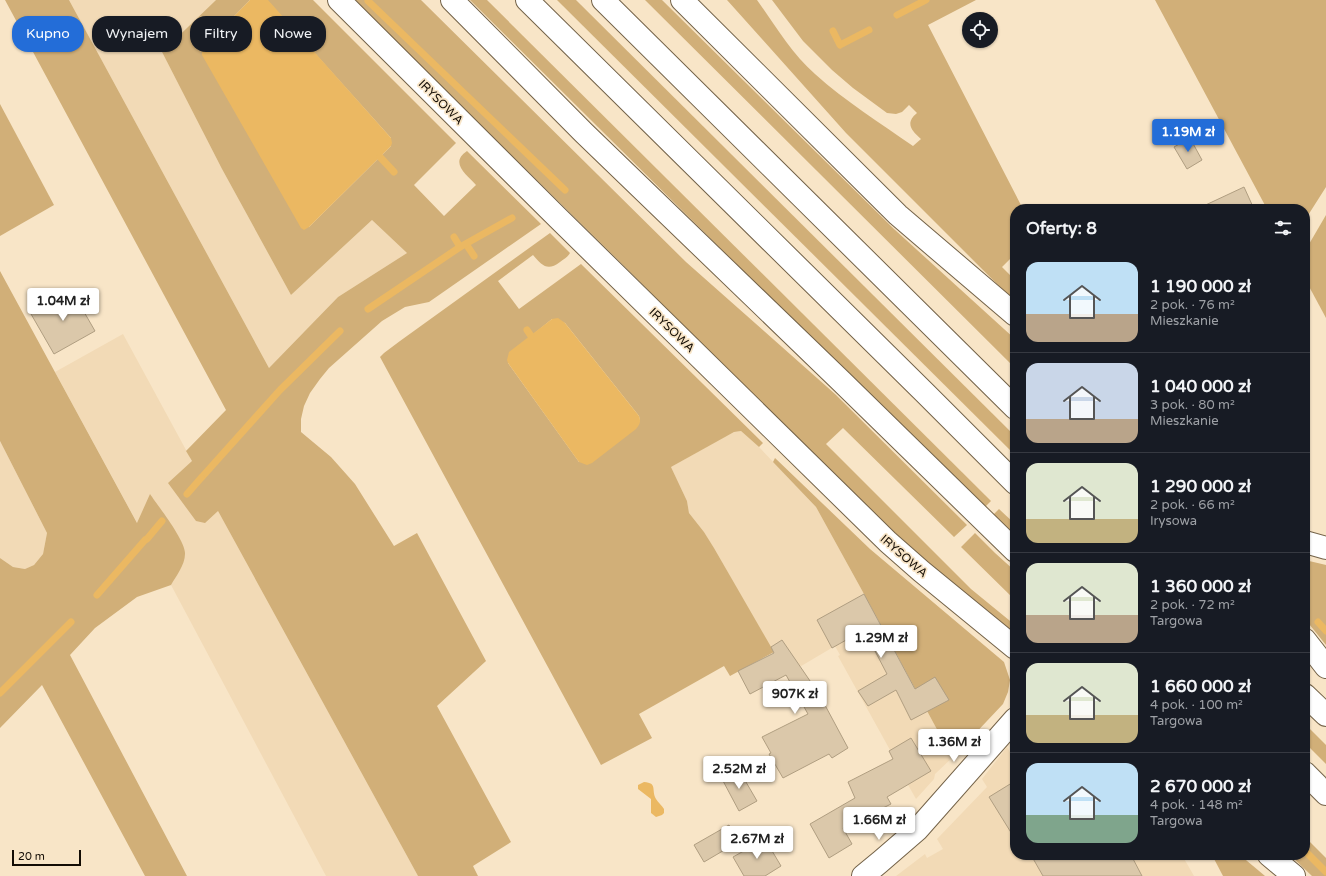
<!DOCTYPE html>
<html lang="pl">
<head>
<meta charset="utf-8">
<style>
  body { margin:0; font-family:"Varela Round",sans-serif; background:#20242c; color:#f1f3f6; height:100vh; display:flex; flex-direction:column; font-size:15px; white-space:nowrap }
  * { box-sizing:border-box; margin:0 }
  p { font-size:13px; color:#9ea1a6 }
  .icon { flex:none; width:22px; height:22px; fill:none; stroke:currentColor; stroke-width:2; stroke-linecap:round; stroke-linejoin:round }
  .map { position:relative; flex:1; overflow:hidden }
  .side { position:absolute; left:1010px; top:204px; width:300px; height:656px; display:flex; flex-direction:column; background:#171b24; border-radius:16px; box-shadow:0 1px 3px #0004 }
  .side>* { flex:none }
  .top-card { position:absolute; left:12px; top:16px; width:380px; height:36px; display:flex; gap:8px }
  .tools { position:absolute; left:962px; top:12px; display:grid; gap:8px }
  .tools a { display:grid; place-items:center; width:36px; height:36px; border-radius:50%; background:#171b24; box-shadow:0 1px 3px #0004; font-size:20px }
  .scale { position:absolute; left:12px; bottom:10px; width:69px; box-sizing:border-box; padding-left:4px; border:2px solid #130c04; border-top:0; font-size:11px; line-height:14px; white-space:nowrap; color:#130c04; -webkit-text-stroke:3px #f8e5c7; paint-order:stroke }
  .price { position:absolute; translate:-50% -34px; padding:0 9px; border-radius:4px; background:#fff; color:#222; font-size:13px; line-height:26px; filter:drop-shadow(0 1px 2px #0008) }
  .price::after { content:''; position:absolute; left:50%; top:24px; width:12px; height:9px; margin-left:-6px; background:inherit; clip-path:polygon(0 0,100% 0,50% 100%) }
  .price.active { background:#236dd8; color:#fff }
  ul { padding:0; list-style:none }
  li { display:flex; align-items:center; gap:12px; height:100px; padding:0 16px }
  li+li { border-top:1px solid #363941 }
  li span { display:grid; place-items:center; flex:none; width:112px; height:80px; border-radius:12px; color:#555 }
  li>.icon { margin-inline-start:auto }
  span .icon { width:48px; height:48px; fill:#fffc; stroke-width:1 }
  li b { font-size:17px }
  h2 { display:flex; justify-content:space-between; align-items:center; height:48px; padding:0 16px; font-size:17px }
  .chip { padding:0 14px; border-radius:16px; background:#171b24; box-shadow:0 1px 3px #0004; font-size:14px; line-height:36px }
  .chip.active { background:#236dd8; color:#fff }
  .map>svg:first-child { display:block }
  .built { fill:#f2dab6 }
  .green { fill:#d1af78; fill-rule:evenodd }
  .water { fill:#ebb862 }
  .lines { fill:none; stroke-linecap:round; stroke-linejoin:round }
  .stream { stroke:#ebb862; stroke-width:7 }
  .building { fill:#dbc8aa; stroke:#b09e81 }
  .street-casing { stroke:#736248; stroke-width:24 }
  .secondary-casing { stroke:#736248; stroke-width:24 }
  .highway-casing { stroke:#736248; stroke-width:24 }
  .street { stroke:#fff; stroke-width:22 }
  .secondary { stroke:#fff; stroke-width:22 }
  .highway { stroke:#fff; stroke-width:22 }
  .labels { text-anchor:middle; stroke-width:3.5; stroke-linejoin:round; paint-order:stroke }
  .street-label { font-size:12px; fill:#130c04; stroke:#f8e5c7 }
</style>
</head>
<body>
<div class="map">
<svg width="1326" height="876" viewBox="0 0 1326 876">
  <rect width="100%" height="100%" fill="#f8e5c7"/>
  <g class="built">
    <polygon points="69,0 216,0 162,52 222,169 291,295 372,220 407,253 338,297 269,368"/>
    <polygon points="123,334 192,461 218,511 418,876 326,876 171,585 55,372"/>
    <polygon points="741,431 759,447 816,507 864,594 940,735 953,757 935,774 934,779 916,799 889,751 890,750 838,656 840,655 835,646 786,675 714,548 704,532 689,513 687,501 671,467 724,437 734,432"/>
    <polygon points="0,441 47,533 43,554 34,565 25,569 13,567 0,558"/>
    <polygon points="1007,747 1015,761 1015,855 1182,855 1194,876 896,876 925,854 927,858 943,849 937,839 987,787 982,779"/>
  </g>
  <g class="green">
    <path d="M 5,0 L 69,0 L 269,368 L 338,297 L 407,253 L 372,220 L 291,295 L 222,169 L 162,52 L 216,0 L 250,0 L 204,47 L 309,227 L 391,146 L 391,138 L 267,0 L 313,0 L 456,143 L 414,185 L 444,216 L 476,185 C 467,175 449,163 467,151 L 541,224 L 429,302 L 405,307 L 382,321 L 329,368 L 320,379 L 310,393 L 304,406 L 301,419 L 301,432 L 331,457 L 355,484 L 394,546 L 417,533 L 486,661 L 437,706 L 511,842 L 473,866 L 478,876 L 418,876 L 218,511 L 205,523 L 196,521 L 168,483 L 192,461 L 186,451 L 226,410 Z"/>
    <polygon points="354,0 421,0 686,262 835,394 967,525 954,537 843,428 826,444 971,589 1015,625 1015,627 1012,631 902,541 763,405 625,267"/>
    <polygon points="470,0 487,0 991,501 983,509"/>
    <polygon points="557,0 576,0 1015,436 1015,455"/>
    <polygon points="645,0 662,0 894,229 1015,339 1015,368"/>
    <path d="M 727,0 L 757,0 C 775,25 791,53 815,74 C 845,101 880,123 913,146 L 921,139 C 911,130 905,123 917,113 L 909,105 L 902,112 L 896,114 L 887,113 L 853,88 L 832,70 L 803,41 L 772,0 L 976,0 L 928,25 L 1023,209 L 1015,209 L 1015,254 L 1002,267 L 1015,280 L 1015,302 L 846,133 Z"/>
    <polygon points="1155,0 1326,0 1326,187 1305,220 1305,209 1267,209"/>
    <polygon points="0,104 54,205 0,236"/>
    <polygon points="1326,215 1326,318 1305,279 1305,251"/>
    <path d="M 550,233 L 570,253 C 568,257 564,259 560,262 C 547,272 542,265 533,255 L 498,281 L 519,309 L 581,264 L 763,443 L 759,447 L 741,431 L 734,432 L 671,467 L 687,501 L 689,513 L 704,532 L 714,548 L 774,652 L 730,676 L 724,666 L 639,714 L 652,738 L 601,765 L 380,357 L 384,353 L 400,341 ZM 552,319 L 565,323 L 639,416 L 640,421 L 579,462 L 508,363 L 531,336 Z"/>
    <path d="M 0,271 L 137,523 L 150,494 C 158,506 186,541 185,554 C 185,565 176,576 171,585 L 137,597 L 95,628 L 70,655 L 187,876 L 145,876 L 42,685 L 0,728 L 0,558 L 13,567 L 25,569 L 34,565 L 43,554 L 47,533 L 0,441 Z"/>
    <polygon points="775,458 870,549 1004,662 1010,680 1008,692 1003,704 953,757 940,735 864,594 816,507 773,462"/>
    <polygon points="999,509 1015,524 1015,540 991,517"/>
    <polygon points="975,533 995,553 1015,571 1015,600 961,547"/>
    <polygon points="1305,560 1326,565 1326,645 1305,619"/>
    <polygon points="1305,724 1326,745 1326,764 1305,743"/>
    <polygon points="1305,837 1326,858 1326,876 1312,876 1290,855 1305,855"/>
    <polygon points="1212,855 1240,855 1265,876 1223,876"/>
  </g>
  <g class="water">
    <polygon points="250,0 268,0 391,138 392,143 391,146 309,227 304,230 301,228 202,55 202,49 204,47"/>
    <path d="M 558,318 L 565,323 L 639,416 C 641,422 640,424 636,429 L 592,463 L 587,465 L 579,462 L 576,458 L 508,363 L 507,360 L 509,352 L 552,319 Z"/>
    <path d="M 644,782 C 658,783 651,790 656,799 C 658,802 662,806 664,809 L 664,813 L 662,815 L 656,817 L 651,813 L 651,799 L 638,789 L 638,785 Z"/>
  </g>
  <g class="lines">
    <g class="stream">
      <polyline points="368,1 565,190"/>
      <polyline points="897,15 926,0"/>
      <polyline points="295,31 306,21"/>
      <polyline points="833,31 840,45 869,30"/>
      <polyline points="380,157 394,172"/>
      <polyline points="454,237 460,247"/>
      <polyline points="466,244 474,256"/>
      <polyline points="368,309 460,247 512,218"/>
      <polyline points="527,330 531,336"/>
      <polyline points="202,477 280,390 340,331"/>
      <polyline points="187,494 201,478"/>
      <polyline points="147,539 162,521"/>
      <polyline points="97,595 145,540"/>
      <polyline points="1318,622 1326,631"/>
      <polyline points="0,693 71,622"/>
      <polyline points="1305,851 1326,872"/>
    </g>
  </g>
  <g class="building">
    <polygon points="1190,138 1202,160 1187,169 1174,147"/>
    <polygon points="1244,187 1254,209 1197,209"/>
    <polygon points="72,291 95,331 54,354 31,314"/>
    <polygon points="864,594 915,689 935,677 949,700 911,720 896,690 868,706 858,691 887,674 864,630 832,648 817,620"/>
    <polygon points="782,640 819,694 848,748 832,758 829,754 783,778 769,754 771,753 762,737 808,714 786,675 750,694 738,671 774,653 771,647"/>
    <polygon points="911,738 931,771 887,797 891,804 843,828 852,844 829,858 810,824 855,798 848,782 893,759 889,751"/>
    <polygon points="739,770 757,801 739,811 722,779"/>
    <polygon points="1015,781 1015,839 989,797"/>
    <polygon points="729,825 738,842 704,862 694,845"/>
    <polygon points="765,839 781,866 765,876 744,876 733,857"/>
    <polygon points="1031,855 1131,855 1142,876 1043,876"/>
  </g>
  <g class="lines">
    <defs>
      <polyline id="street" points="1305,542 1326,548"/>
      <g id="secondary">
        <polyline points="339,0 558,218 888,542 921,571 1015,648"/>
        <polyline points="1269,855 1294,876"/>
        <polyline points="863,876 880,862 917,830 1015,719"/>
      </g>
      <g id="highway">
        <polyline points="452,0 584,133 841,381 1015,551"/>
        <polyline points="527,0 926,394 1015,483"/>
        <polyline points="603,0 1015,408"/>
        <polyline points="682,0 898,215 1015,315"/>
        <polyline points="1305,640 1326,667"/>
        <polyline points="1305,695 1326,715"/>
        <polyline points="1305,773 1326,794"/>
      </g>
    </defs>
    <use href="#street" class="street-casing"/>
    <use href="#secondary" class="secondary-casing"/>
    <use href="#highway" class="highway-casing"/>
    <use href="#street" class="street"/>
    <use href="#secondary" class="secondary"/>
    <use href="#highway" class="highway"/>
  </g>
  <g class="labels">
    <g class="street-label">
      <text transform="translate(441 102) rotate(45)" y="4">IRYSOWA</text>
      <text transform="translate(672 330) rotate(44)" y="4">IRYSOWA</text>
      <text transform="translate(904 556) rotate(41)" y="4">IRYSOWA</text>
    </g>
  </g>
</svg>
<div class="tools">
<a><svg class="icon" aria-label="locate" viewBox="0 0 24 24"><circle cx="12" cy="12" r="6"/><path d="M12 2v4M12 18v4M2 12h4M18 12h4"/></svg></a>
</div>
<div class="scale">20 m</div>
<b class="price active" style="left:1188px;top:153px">1.19M zł</b>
<b class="price" style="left:63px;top:322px">1.04M zł</b>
<b class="price" style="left:881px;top:659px">1.29M zł</b>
<b class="price" style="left:795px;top:715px">907K zł</b>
<b class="price" style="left:954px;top:763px">1.36M zł</b>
<b class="price" style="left:739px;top:790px">2.52M zł</b>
<b class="price" style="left:879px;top:841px">1.66M zł</b>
<b class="price" style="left:757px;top:860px">2.67M zł</b>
<div class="top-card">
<a class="chip active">Kupno</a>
<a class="chip">Wynajem</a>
<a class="chip">Filtry</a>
<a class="chip">Nowe</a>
</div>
<section class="side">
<h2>Oferty: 8<svg class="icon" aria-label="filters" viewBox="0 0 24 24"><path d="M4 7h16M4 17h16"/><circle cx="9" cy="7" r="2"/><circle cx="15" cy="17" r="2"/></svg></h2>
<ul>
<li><span style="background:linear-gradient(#bfe0f5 65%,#b9a48a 0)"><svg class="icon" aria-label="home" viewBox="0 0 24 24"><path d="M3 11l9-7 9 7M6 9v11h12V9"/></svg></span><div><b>1 190 000 zł</b><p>2 pok. · 76 m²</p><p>Mieszkanie</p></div></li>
<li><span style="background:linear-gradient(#c9d6e8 70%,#b9a48a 0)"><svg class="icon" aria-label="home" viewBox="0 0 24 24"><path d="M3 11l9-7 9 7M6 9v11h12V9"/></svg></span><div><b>1 040 000 zł</b><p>3 pok. · 80 m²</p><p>Mieszkanie</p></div></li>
<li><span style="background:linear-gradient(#dfe7d0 70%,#c2b280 0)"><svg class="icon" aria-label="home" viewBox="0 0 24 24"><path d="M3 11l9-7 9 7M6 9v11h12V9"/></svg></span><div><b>1 290 000 zł</b><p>2 pok. · 66 m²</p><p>Irysowa</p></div></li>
<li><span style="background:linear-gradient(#dfe7d0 65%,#b9a48a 0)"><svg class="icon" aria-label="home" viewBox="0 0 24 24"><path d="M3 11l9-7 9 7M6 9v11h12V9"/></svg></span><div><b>1 360 000 zł</b><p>2 pok. · 72 m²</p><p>Targowa</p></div></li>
<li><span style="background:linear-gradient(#dfe7d0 65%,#c2b280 0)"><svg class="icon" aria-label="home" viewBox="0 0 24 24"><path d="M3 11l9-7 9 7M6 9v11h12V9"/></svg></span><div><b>1 660 000 zł</b><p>4 pok. · 100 m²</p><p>Targowa</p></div></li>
<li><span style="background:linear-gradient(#bfe0f5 65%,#7fa58c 0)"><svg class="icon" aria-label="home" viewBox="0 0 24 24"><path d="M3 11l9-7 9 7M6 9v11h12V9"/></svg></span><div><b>2 670 000 zł</b><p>4 pok. · 148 m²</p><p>Targowa</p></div></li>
</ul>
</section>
</div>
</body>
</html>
